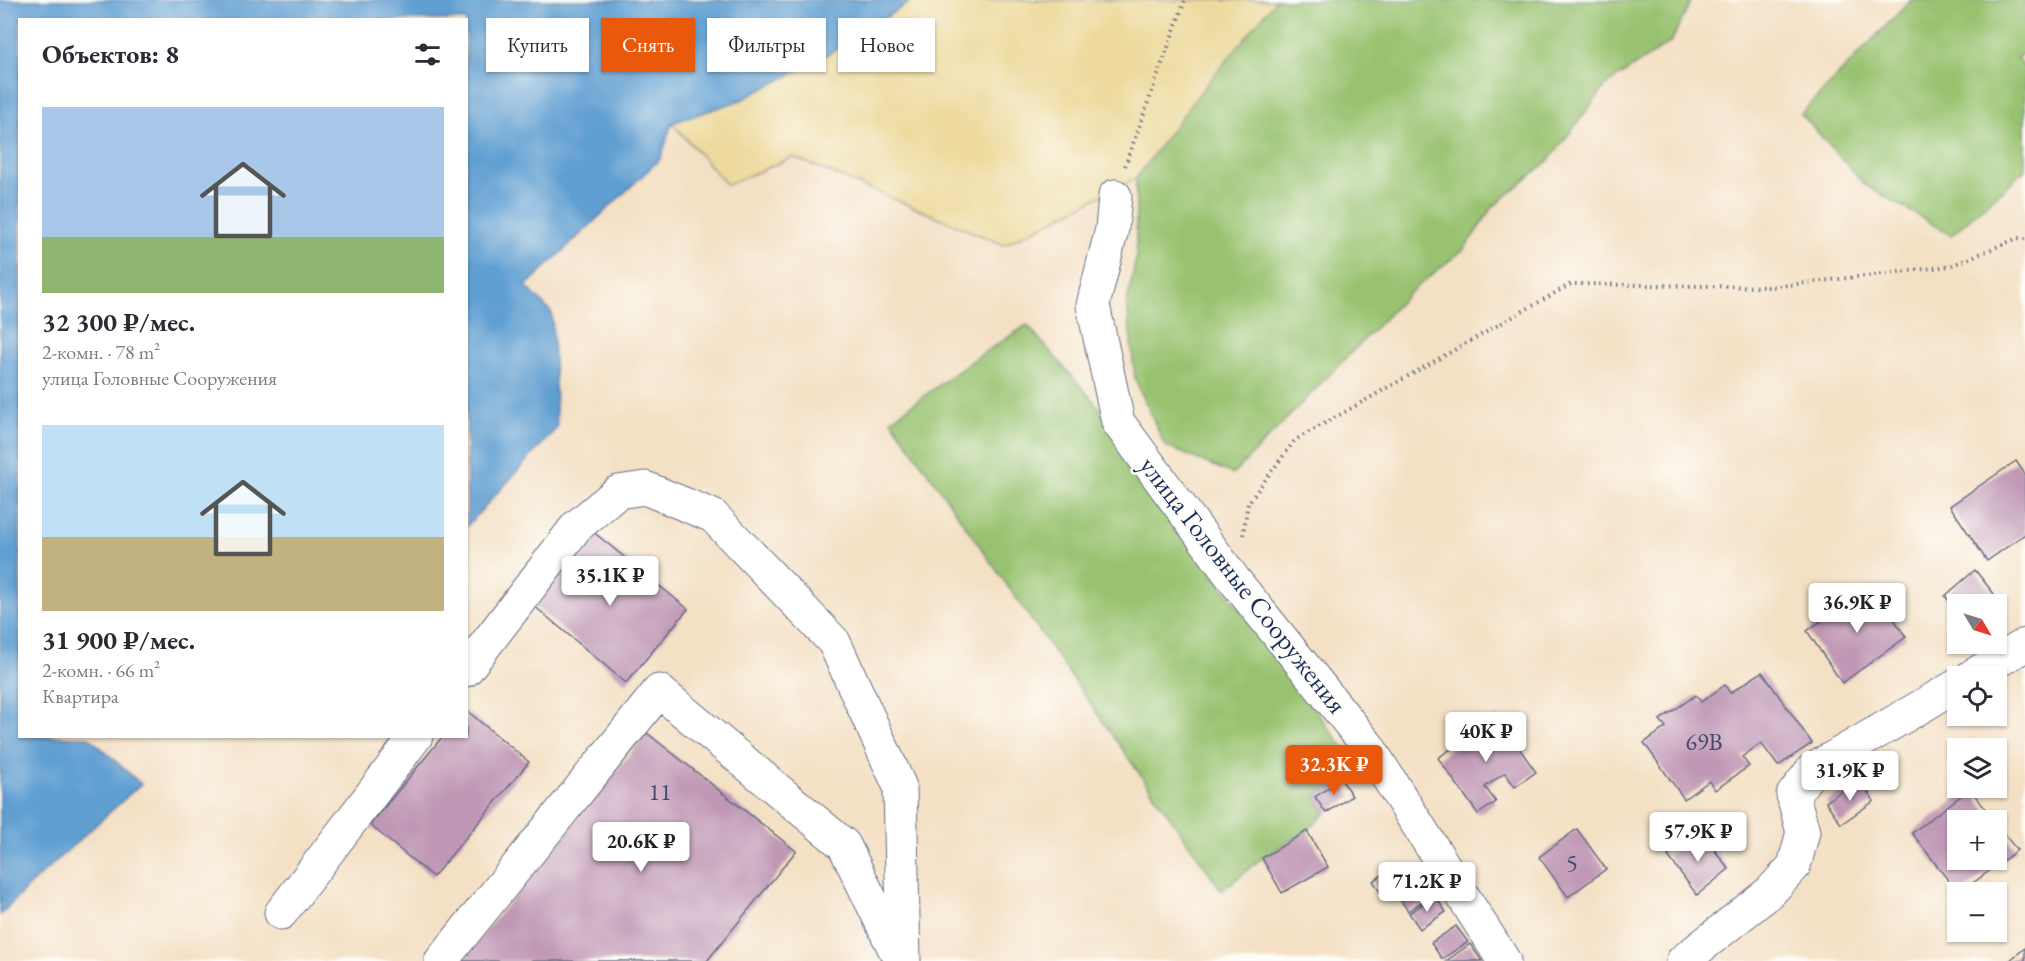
<!DOCTYPE html>
<html lang="ru">
<head>
<meta charset="utf-8">
<style>
  body { margin:0; font-family:"EB Garamond",serif; background:#f2f2f3; color:#2b2b33; height:100vh; display:flex; flex-direction:column; font-size:22px; white-space:nowrap }
  * { box-sizing:border-box; margin:0 }
  p { font-size:20px; color:#7c7c81 }
  .icon { flex:none; width:33px; height:33px; fill:none; stroke:currentColor; stroke-width:2; stroke-linecap:round; stroke-linejoin:round }
  .map { position:relative; flex:1; overflow:hidden }
  .side { position:absolute; left:18px; top:18px; width:450px; height:720px; display:flex; flex-direction:column; background:#fff; border-radius:0px; box-shadow:0 2px 4px #0004 }
  .side>* { flex:none }
  .guide { position:absolute; left:486px; top:18px; width:570px; height:54px; display:flex; gap:12px }
  .needle { width:39px; rotate:128deg }
  .fabs { position:absolute; left:1947px; top:594px; display:grid; gap:12px }
  .fabs a { display:grid; place-items:center; width:60px; height:60px; border-radius:0px; background:#fff; box-shadow:0 2px 4px #0004; font-size:30px }
  .price { position:absolute; translate:-50% -51px; padding:0 14px; border-radius:6px; background:#fff; color:#222; font-size:20px; line-height:39px; filter:drop-shadow(0 2px 3px #0008) }
  .price::after { content:''; position:absolute; left:50%; top:36px; width:18px; height:14px; margin-left:-9px; background:inherit; clip-path:polygon(0 0,100% 0,50% 100%) }
  .price.on { background:#ea580c; color:#fff }
  ul { padding:0; list-style:none }
  li { display:grid; align-content:center; gap:12px; height:318px; padding:0 24px }
  li span { display:grid; place-items:center; height:186px; border-radius:0px; color:#555 }
  li>.icon { margin-inline-start:auto }
  span .icon { width:108px; height:108px; fill:#fffc; stroke-width:1 }
  li b { font-size:26px }
  h2 { display:flex; justify-content:space-between; align-items:center; height:72px; padding:0 24px; font-size:26px }
  .chip { padding:0 21px; border-radius:0px; background:#fff; box-shadow:0 2px 4px #0004; font-size:21px; line-height:54px }
  .chip.on { background:#ea580c; color:#fff }
  .map>svg:first-child { display:block }
  .green { fill:#98c26f; stroke:#5a7866; stroke-width:1.5 }
  .sand { fill:#eeda9e; stroke:#84847e; stroke-width:1.5 }
  .water { fill:#609fd2; stroke:#3e6798; stroke-width:1.5 }
  .building { fill:#c097b5 }
  .lines { fill:none; stroke-linecap:round; stroke-linejoin:round }
  .minor-casing { stroke:#676d82; stroke-width:35 }
  .path { stroke:#676d82; stroke-width:4; stroke-dasharray:1.5 4.5; stroke-linecap:butt }
  .minor { stroke:#fff; stroke-width:33 }
  .labels { text-anchor:middle; stroke-width:5; stroke-linejoin:round; paint-order:stroke }
  .number-label { font-size:24px; fill:#444974 }
  .street-label { font-size:27px; fill:#1b2f5e; stroke:#fdfcf7 }
</style>
</head>
<body>
<div class="map">
<svg width="2025" height="961" viewBox="0 0 2025 961">
  <rect width="100%" height="100%" fill="#fdfcf7"/>
  <filter id="ink" filterUnits="userSpaceOnUse"><feTurbulence type="fractalNoise" baseFrequency=".0167" numOctaves="2"/><feDisplacementMap in="SourceGraphic" scale="12" xChannelSelector="R" yChannelSelector="G"/><feConvolveMatrix kernelMatrix="1 2 1 2 8 2 1 2 1" color-interpolation-filters="sRGB"/></filter>
  <filter id="wash" filterUnits="userSpaceOnUse"><feTurbulence type="fractalNoise" baseFrequency=".008" numOctaves="4" result="noise"/><feDisplacementMap in="SourceGraphic" scale="24" xChannelSelector="R" yChannelSelector="G"/><feGaussianBlur stdDeviation="1.35" result="paint"/><feColorMatrix in="noise" values="0 0 0 0 0 0 0 0 0 0 0 0 0 0 0 0 0 1.4 0 .05"/><feComposite in="paint" operator="in"/></filter>
  <g filter="url(#wash)">
    <rect width="100%" height="100%" fill="#f4e0c4"/>
    <g class="green">
      <polygon points="1276,0 1692,0 1671,42 1607,84 1549,160 1493,207 1464,249 1409,293 1233,474 1165,446 1135,379 1127,303 1136,257 1136,178 1197,96"/>
      <polygon points="1911,0 2025,0 2025,53 2017,57 2025,69 2025,170 1951,235 1865,185 1801,114"/>
      <polygon points="1027,325 1097,405 1224,589 1352,759 1341,779 1315,797 1326,813 1307,831 1262,858 1222,891 891,420 979,356"/>
    </g>
    <polygon class="sand" points="913,0 1276,0 1197,96 1136,178 1004,245 793,157 727,185 672,123 741,100 817,61"/>
    <polygon class="water" points="0,0 913,0 817,61 741,100 672,123 661,158 526,286 552,313 557,428 467,526 466,20 20,20 20,736 89,737 141,784 33,882 0,915"/>
    <g id="blocks">
      <g class="building">
        <polygon points="2016,461 2025,474 2025,534 1987,561 1950,506"/>
        <polygon points="591,530 688,609 626,683 533,605"/>
        <polygon points="1975,570 1994,594 1982,604 1958,604 1958,611 1945,596"/>
        <polygon points="1872,586 1906,637 1842,683 1807,631"/>
        <polygon points="1762,672 1812,743 1778,766 1761,743 1742,757 1749,766 1715,790 1709,781 1684,799 1644,743 1666,727 1660,720 1696,695 1701,702 1725,685 1730,693"/>
        <polygon points="466,710 529,762 433,877 370,825 443,736 466,736"/>
        <polygon points="1497,717 1536,772 1515,787 1505,773 1485,787 1496,802 1478,814 1438,758"/>
        <polygon points="647,733 796,851 707,961 461,961"/>
        <polygon points="1341,779 1352,796 1326,813 1315,797"/>
        <polygon points="1859,779 1874,801 1841,824 1826,802"/>
        <polygon points="1970,789 1994,820 1958,820 1958,860 1996,860 1996,824 2017,850 1961,892 1957,892 1912,833"/>
        <polygon points="1577,829 1606,869 1568,897 1539,857"/>
        <polygon points="1307,831 1328,867 1282,893 1262,858"/>
        <polygon points="1700,831 1729,869 1697,895 1668,856"/>
        <polygon points="1399,864 1410,880 1384,898 1373,881"/>
        <polygon points="1423,877 1434,894 1408,911 1397,895"/>
        <polygon points="1435,896 1446,912 1420,929 1409,913"/>
        <polygon points="1456,926 1468,942 1442,959 1431,943"/>
        <polygon points="1470,944 1482,961 1446,961"/>
        <polygon points="2025,948 2025,961 2009,961"/>
      </g>
    </g>
  </g>
  <g filter="url(#ink)">
    <use href="#blocks" fill-opacity="0" stroke="#676d82" stroke-width="1.5"/>
    <g class="lines">
      <defs>
        <g id="minor">
          <polyline points="1115,196 1112,229 1093,305 1118,422 1235,581 1368,746 1504,961"/>
          <polyline points="466,670 576,527 618,492 645,488 713,516 834,642 900,787 904,961"/>
          <polyline points="1972,676 2025,645"/>
          <polyline points="281,913 416,736"/>
          <polyline points="441,961 659,691 844,845 899,958"/>
          <polyline points="1683,961 1770,892 1794,866 1803,832 1793,795 1812,770 1958,685"/>
        </g>
      </defs>
      <use href="#minor" class="minor-casing"/>
      <g class="path">
        <polyline points="1125,166 1185,0"/>
        <polyline points="1243,535 1248,503 1295,440 1571,284 1771,287 1950,266 2018,238 2025,239"/>
      </g>
      <use href="#minor" class="minor"/>
    </g>
  </g>
  <g class="labels">
    <g class="number-label">
      <text x="1704" y="750">69В</text>
      <text x="660" y="800">11</text>
      <text x="1572" y="871">5</text>
    </g>
    <g class="street-label">
      <text transform="translate(1243 585) rotate(52)" y="9">улица Головные Сооружения</text>
    </g>
  </g>
</svg>
<div class="fabs">
<a><svg class="needle" viewBox="-14 -14 28 28"><path d="M0-13l5 13h-10z" fill="#e53935"/><path d="M0 13l5-13h-10z" fill="#7c7c81"/></svg></a>
<a><svg class="icon" aria-label="locate" viewBox="0 0 24 24"><circle cx="12" cy="12" r="6"/><path d="M12 2v4M12 18v4M2 12h4M18 12h4"/></svg></a>
<a><svg class="icon" aria-label="layers" viewBox="0 0 24 24"><path d="M12 4l9 5-9 5-9-5zM3 14l9 5 9-5"/></svg></a>
<a>+</a>
<a>−</a>
</div>
<b class="price" style="left:610px;top:607px">35.1K ₽</b>
<b class="price" style="left:1857px;top:634px">36.9K ₽</b>
<b class="price" style="left:1486px;top:763px">40K ₽</b>
<b class="price on" style="left:1334px;top:796px">32.3K ₽</b>
<b class="price" style="left:1850px;top:802px">31.9K ₽</b>
<b class="price" style="left:1698px;top:863px">57.9K ₽</b>
<b class="price" style="left:641px;top:873px">20.6K ₽</b>
<b class="price" style="left:1427px;top:913px">71.2K ₽</b>
<div class="guide">
<a class="chip">Купить</a>
<a class="chip on">Снять</a>
<a class="chip">Фильтры</a>
<a class="chip">Новое</a>
</div>
<section class="side">
<h2>Объектов: 8<svg class="icon" aria-label="filters" viewBox="0 0 24 24"><path d="M4 7h16M4 17h16"/><circle cx="9" cy="7" r="2"/><circle cx="15" cy="17" r="2"/></svg></h2>
<ul>
<li><span style="background:linear-gradient(#a9c7e8 70%,#8fb573 0)"><svg class="icon" aria-label="home" viewBox="0 0 24 24"><path d="M3 11l9-7 9 7M6 9v11h12V9"/></svg></span><div><b>32 300 ₽/мес.</b><p>2-комн. · 78 m²</p><p>улица Головные Сооружения</p></div></li>
<li><span style="background:linear-gradient(#bfe0f5 60%,#c2b280 0)"><svg class="icon" aria-label="home" viewBox="0 0 24 24"><path d="M3 11l9-7 9 7M6 9v11h12V9"/></svg></span><div><b>31 900 ₽/мес.</b><p>2-комн. · 66 m²</p><p>Квартира</p></div></li>
</ul>
</section>
</div>
</body>
</html>
